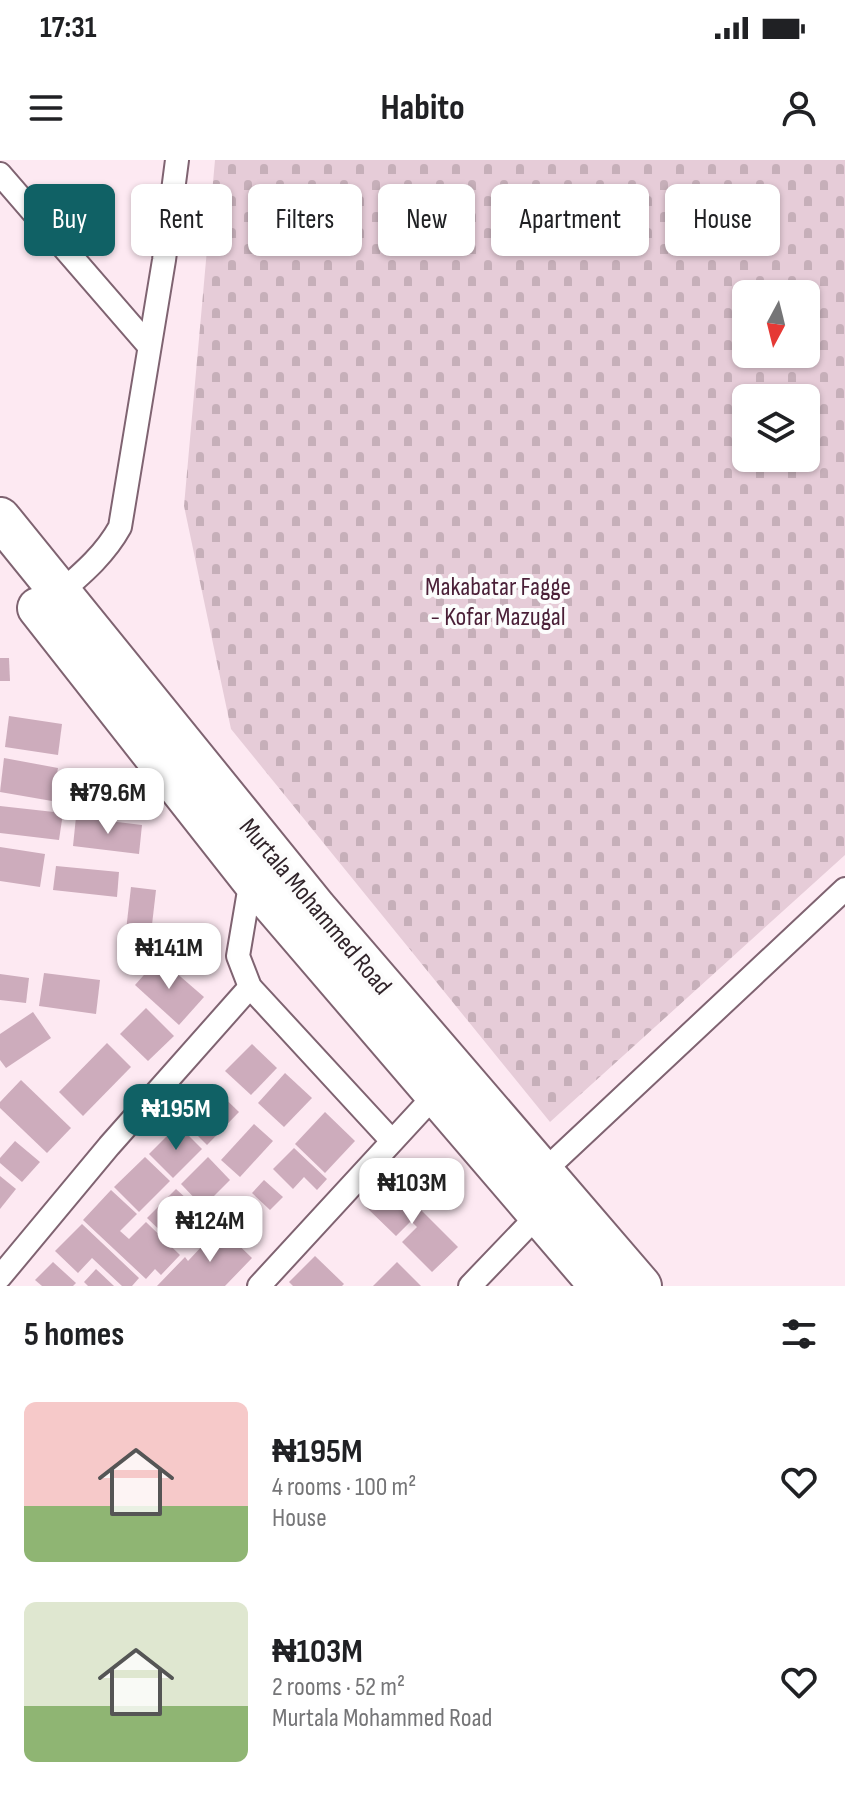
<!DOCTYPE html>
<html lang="en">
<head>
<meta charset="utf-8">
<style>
  body { margin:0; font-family:"Sofia Sans Condensed",sans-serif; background:#f6f6f6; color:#202124; height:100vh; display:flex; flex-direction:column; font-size:30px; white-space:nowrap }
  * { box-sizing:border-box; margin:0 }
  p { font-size:26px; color:#757577 }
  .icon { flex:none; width:44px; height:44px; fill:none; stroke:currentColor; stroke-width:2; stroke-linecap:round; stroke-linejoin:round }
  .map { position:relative; height:1126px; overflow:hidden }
  .panel { display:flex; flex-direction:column; background:#fff; flex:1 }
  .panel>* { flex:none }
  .top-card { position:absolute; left:24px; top:24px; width:798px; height:72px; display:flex; gap:16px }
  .needle { width:52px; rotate:187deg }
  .tools { position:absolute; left:732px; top:120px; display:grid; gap:16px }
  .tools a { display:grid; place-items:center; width:88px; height:88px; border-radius:12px; background:#fff; box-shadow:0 2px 6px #0004; font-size:40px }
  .price { position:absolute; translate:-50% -68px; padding:0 18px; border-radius:16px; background:#fff; color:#222; font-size:26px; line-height:52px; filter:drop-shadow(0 2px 4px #0008) }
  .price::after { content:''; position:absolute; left:50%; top:48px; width:24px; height:18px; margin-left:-12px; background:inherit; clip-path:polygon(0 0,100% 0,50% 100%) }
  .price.selected { background:#106165; color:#fff }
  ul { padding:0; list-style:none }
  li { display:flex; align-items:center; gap:24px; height:200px; padding:0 24px }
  li span { display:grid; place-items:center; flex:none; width:224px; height:160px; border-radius:12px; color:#555 }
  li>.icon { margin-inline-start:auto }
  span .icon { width:96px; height:96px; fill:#fffc; stroke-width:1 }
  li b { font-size:34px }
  h2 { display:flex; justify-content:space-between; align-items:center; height:96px; padding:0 24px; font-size:34px }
  .chip { padding:0 28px; border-radius:12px; background:#fff; box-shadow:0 2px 6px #0004; font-size:28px; line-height:72px }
  .chip.selected { background:#106165; color:#fff }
  .status { display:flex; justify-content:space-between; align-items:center; height:56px; padding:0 40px; background:#fff; direction:ltr }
  .status svg { height:22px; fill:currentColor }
  header { display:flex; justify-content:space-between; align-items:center; height:104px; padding:0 24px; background:#fff; font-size:36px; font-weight:700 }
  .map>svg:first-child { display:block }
  .cemetery { fill:url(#cemetery-stones); fill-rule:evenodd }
  .building { fill:#cdacbc }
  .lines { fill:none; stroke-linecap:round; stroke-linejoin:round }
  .street-casing { stroke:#7f6371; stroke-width:26 }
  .highway-casing { stroke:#7f6371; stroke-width:44 }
  .street { stroke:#fff; stroke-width:22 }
  .highway { stroke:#fff; stroke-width:40 }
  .labels { text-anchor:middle; stroke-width:8; stroke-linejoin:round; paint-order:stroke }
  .park-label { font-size:26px; fill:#4a1f37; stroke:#fcfcfc }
  .street-label { font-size:26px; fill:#2f2329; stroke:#fcfcfc }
</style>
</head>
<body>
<div class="status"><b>17:31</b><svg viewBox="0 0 49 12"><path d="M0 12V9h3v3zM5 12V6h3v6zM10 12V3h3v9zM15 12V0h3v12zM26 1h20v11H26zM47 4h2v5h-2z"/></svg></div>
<header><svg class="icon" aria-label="menu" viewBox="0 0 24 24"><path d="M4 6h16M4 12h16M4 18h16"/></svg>Habito<svg class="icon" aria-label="person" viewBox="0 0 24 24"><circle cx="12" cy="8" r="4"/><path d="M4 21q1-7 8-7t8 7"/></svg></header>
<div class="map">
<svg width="845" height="1126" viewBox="0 0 845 1126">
  <defs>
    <pattern id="cemetery-stones" width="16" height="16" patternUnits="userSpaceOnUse" patternTransform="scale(2)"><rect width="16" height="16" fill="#e6ccd8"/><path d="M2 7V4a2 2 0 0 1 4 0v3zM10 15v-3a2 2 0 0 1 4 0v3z" fill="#c6afb9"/></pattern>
  </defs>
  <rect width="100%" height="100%" fill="#fde9f2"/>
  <path class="cemetery" d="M 215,0 L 845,0 L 845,695 L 550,962 L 231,569 L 184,346 ZM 746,134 L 806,134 L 806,194 L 746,194 ZM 746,238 L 806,238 L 806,298 L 746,298 Z"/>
  <g class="building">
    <polygon points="0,498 9,498 10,521 0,521"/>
    <polygon points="9,556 62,564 58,595 5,587"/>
    <polygon points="4,598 58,608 52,641 0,632"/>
    <polygon points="0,646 63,653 59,680 0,673"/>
    <polygon points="76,657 142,665 139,694 73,686"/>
    <polygon points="0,687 45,694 40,727 0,721"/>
    <polygon points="56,706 119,712 117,737 53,730"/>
    <polygon points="131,727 156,730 150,782 125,779"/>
    <polygon points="159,798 204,837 179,865 135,825"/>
    <polygon points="44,813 100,820 96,854 39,846"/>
    <polygon points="0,814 29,818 26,843 0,840"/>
    <polygon points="146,848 174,876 148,901 120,874"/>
    <polygon points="33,852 51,878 6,908 0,900 0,874"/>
    <polygon points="107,883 131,907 83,956 59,932"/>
    <polygon points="252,884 277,908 251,935 225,911"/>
    <polygon points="285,913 312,938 284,967 258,943"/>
    <polygon points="21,920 71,968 47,993 0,948 0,942"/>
    <polygon points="210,924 239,952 207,985 179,957"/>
    <polygon points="325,952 355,981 325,1013 295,984"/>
    <polygon points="254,964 273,981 240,1017 221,1000"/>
    <polygon points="178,965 202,989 173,1018 149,994"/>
    <polygon points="15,981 40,1002 22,1022 0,1003 0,998"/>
    <polygon points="294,988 327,1019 317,1030 304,1017 293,1029 273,1009"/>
    <polygon points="145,997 170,1021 139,1052 114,1027"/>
    <polygon points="208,997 230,1020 203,1047 181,1024"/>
    <polygon points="0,1016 16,1029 0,1049"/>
    <polygon points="264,1020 283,1037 270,1050 252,1033"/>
    <polygon points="392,1021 458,1087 432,1112 402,1082 417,1067 411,1061 396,1076 366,1047"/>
    <polygon points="176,1029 201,1052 172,1082 147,1058"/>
    <polygon points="111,1030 137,1054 120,1071 129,1079 146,1062 180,1095 161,1115 155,1109 146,1119 83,1060"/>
    <polygon points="82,1064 139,1118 132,1126 122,1126 92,1098 78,1113 55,1091"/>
    <polygon points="220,1067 252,1098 225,1126 157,1126 185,1097 188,1101"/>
    <polygon points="315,1096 344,1124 342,1126 293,1126 289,1122"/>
    <polygon points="53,1102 76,1123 73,1126 42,1126 35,1120"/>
    <polygon points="397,1102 421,1126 373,1126"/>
    <polygon points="96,1109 114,1126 88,1126 84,1122"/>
  </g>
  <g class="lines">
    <defs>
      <g id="street">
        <polyline points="0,14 149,186"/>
        <path d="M 61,432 C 84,412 105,394 120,367 L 164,100 L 177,0"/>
        <polyline points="251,719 238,796 250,827 392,981"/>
        <polyline points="543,1012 845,729"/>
        <polyline points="0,1117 109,986 250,827"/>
        <polyline points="259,1126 435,935"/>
        <polyline points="470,1126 538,1055"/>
      </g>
      <g id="highway">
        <polyline points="0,358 316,748 641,1126"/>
        <polyline points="38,448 251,719 600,1126"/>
      </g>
    </defs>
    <use href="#street" class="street-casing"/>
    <use href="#highway" class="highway-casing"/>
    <use href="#street" class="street"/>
    <use href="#highway" class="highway"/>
  </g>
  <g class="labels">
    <g class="park-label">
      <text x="498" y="435">Makabatar Fagge<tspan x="498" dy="30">- Kofar Mazugal</tspan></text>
    </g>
    <g class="street-label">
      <text transform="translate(316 746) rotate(50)" y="9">Murtala Mohammed Road</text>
    </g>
  </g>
</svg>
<div class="tools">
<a><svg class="needle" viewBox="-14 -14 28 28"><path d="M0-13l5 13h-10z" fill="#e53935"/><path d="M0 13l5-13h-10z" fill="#757577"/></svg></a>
<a><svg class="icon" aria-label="layers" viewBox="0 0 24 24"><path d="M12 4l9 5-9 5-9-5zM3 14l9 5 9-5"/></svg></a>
</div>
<b class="price" style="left:108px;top:676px">₦79.6M</b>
<b class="price" style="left:169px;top:831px">₦141M</b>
<b class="price selected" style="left:176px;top:992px">₦195M</b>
<b class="price" style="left:412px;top:1066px">₦103M</b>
<b class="price" style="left:210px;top:1104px">₦124M</b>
<div class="top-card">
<a class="chip selected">Buy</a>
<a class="chip">Rent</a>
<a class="chip">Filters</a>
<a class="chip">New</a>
<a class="chip">Apartment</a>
<a class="chip">House</a>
</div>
</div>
<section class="panel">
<h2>5 homes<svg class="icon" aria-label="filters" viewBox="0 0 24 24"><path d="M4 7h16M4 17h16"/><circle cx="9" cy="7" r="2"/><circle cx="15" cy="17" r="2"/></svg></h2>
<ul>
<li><span style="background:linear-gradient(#f6c9c9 65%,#8fb573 0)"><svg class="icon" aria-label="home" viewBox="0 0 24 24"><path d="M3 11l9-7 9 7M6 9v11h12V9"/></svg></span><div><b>₦195M</b><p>4 rooms · 100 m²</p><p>House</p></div><svg class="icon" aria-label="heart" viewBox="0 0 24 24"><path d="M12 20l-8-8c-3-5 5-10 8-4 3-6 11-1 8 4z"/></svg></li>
<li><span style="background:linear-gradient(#dfe7d0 65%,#8fb573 0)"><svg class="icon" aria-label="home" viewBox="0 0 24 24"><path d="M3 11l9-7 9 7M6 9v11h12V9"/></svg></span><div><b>₦103M</b><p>2 rooms · 52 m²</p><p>Murtala Mohammed Road</p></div><svg class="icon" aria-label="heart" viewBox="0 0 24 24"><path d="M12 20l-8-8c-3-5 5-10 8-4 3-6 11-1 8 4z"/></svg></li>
</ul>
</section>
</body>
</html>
